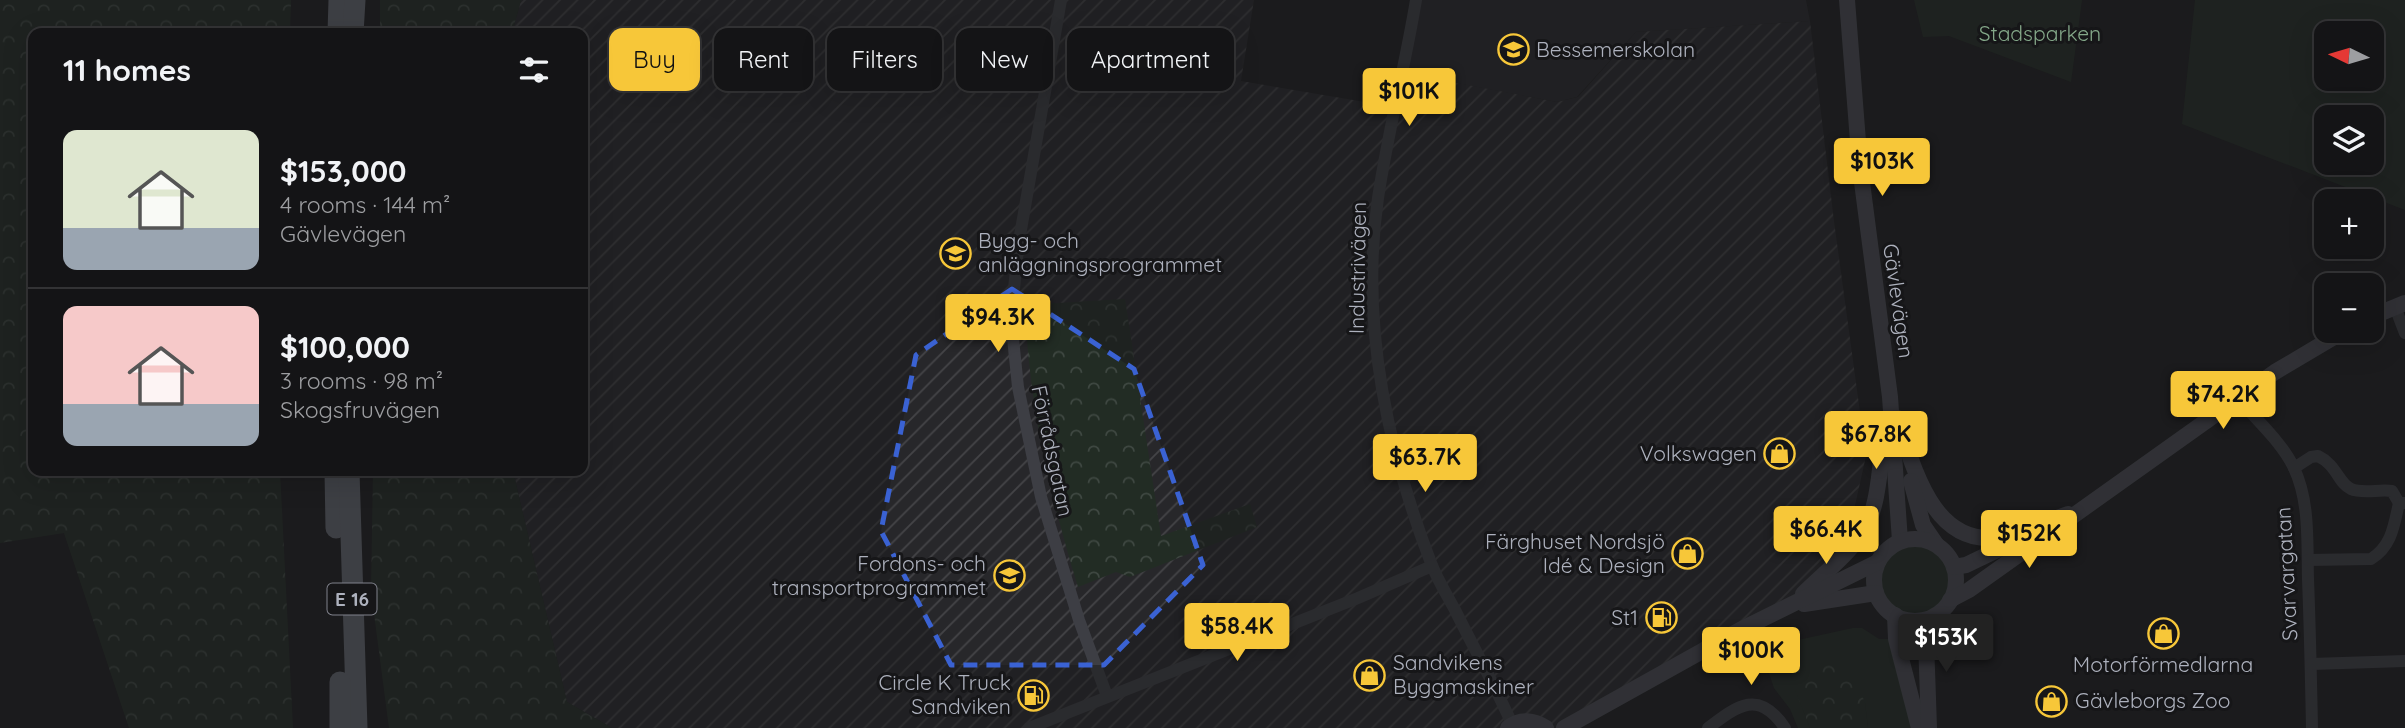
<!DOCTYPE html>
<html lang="en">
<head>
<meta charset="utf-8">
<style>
  body { margin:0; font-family:Quicksand,sans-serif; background:#1d1d1f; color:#f1f3f6; height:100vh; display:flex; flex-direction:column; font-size:26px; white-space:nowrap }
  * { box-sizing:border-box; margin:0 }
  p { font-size:23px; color:#9d9ea1 }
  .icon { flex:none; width:38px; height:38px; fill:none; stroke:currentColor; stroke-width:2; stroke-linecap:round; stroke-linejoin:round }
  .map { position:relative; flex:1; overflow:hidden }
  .sheet { position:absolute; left:28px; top:28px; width:560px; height:448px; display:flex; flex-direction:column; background:#141416; border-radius:14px; box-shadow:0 7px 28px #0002,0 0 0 2px #333335 }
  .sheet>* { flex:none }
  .banner { position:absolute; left:609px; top:28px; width:665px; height:63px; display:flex; gap:14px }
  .needle { width:46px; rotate:275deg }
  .tools { position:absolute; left:2314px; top:21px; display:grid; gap:14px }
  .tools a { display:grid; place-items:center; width:70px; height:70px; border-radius:14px; background:#141416; box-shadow:0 7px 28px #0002,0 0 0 2px #333335; font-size:35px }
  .price { position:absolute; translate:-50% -60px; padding:0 16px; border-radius:7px; background:#f7c739; color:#111; font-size:23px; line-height:46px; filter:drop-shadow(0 2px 4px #0008) }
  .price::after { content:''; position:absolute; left:50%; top:42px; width:21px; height:16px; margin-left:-10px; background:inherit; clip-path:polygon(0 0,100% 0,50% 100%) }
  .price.selected { background:#222; color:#fff }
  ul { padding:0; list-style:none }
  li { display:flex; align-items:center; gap:21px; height:175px; padding:0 35px }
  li+li { border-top:2px solid #333335 }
  li span { display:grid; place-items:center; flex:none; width:196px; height:140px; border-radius:14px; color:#555 }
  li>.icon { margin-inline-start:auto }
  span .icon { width:84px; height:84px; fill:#fffc; stroke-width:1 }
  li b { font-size:30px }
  h2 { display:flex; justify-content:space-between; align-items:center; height:84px; padding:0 35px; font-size:30px }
  .tag { padding:0 24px; border-radius:14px; background:#141416; box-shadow:0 7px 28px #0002,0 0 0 2px #333335; font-size:24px; line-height:63px }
  .tag.selected { background:#f7c739; color:#111 }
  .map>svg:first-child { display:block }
  .built { fill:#27272a }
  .industrial { fill:url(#industrial-furrows) }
  .green { fill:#222c24; fill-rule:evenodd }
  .forest { fill:url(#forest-crowns) }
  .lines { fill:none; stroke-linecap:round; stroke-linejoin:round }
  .street { stroke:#3d3e44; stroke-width:12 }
  .secondary { stroke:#494b52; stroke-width:16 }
  .highway { stroke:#676a73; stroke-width:21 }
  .marked { fill:none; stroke:#3a62d3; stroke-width:5; stroke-dasharray:14 9; stroke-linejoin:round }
  .labels { text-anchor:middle; stroke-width:6; stroke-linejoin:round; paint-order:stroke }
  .shield { fill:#161618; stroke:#80828c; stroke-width:2 }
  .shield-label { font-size:19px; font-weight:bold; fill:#adb1bd }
  .park-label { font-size:21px; fill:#84a889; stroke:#161618 }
  .poi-label { font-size:21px; fill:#adb1bd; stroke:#161618; text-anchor:end }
  .street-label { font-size:21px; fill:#adb1bd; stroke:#161618 }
</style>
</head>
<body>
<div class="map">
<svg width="2405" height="728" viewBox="0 0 2405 728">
  <defs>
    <pattern id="industrial-furrows" width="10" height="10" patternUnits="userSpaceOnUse" patternTransform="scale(1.75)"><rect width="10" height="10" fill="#27272a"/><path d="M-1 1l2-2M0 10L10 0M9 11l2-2" fill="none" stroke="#444447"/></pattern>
    <pattern id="forest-crowns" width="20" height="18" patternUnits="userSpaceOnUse" patternTransform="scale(1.75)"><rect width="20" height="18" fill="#222c24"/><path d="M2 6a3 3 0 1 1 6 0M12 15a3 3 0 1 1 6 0" fill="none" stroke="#3f4842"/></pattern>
  </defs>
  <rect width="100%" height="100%" fill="#1b1b1d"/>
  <polygon class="built" points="1416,0 1806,0 1810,21 1636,32 1577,97 1557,102 1403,73"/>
  <polygon class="industrial" points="521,0 1254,0 1241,81 1377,104 1383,69 1557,102 1578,97 1636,32 1810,21 1834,221 1866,456 1852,519 1855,526 1863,532 1791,606 1564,728 612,728 567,702 513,471 583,471 583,33 512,33"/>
  <g class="green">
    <polygon points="1914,0 2082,0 2071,82 1949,36 1923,37"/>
    <path d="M 2195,0 L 2405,0 L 2405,210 L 2182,124 ZM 2371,33 L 2371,79 L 2326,79 L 2326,33 ZM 2326,117 L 2371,117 L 2371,163 L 2326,163 Z"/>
    <circle cx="1915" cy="580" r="41"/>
    <polygon points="1853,628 1862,628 1879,639 1896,639 1919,728 1868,728 1865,703 1783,657 1810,728 1798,728 1790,709 1774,688 1763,655 1789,642"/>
  </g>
  <g class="forest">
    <polygon points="0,0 291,0 290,33 33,33 33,471 280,471 293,728 129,728 64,533 0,543"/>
    <polygon points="380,0 521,0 512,33 380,33"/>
    <path d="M 1125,299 L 1161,536 L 1250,504 L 1257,527 L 1130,577 L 1116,572 L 1078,587 C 1050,496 1028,400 1025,305 Z"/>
    <polygon points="373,471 513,471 567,702 612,728 389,728 371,591"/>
    <polygon points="1782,657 1823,657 1840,668 1858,685 1865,703 1868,728 1810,728"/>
  </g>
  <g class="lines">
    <g class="street">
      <polyline points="1061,0 1018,247 1013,300 1012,329 1018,387 1041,497 1079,620 1107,696"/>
      <path d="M 1416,0 C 1405,66 1388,132 1378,198 C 1360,321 1387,448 1431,563 C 1437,579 1447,595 1455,610 C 1474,648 1495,686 1512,724"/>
      <polyline points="2395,307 2405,333"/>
      <path d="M 2238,398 C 2256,420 2282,442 2294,468 C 2310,502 2307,543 2308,579 C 2310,629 2311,678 2312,728"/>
      <path d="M 2294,468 L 2311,457 L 2318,456 C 2337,465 2338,483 2351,489 C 2362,494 2380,489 2392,491 L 2399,503 L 2405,503"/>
      <path d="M 2308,560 L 2371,559 C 2392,546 2394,525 2399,503"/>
      <polyline points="2311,664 2405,661"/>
      <polyline points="1029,728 1358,598 1432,566"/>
      <path d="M 1708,728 C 1738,705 1759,689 1785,728"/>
    </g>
    <g class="secondary">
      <polyline points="1847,0 1860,167 1890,397 1900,541"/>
      <polyline points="2371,317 2405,303"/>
      <path d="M 1897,418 C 1914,468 1933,549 2002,537 C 2023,534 2048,521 2068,514"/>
      <polyline points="1911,481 1923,525 1936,544"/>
      <circle cx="1915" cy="580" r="41"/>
      <polyline points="1954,567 1966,565 2018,540"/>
      <path d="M 1803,594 C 1823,574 1847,556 1863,532 C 1880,507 1880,458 1885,427"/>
      <polyline points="1950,600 1969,590 2275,372 2344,331"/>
      <polyline points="1804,604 1876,593"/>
      <polyline points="1895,615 1896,639 1919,728"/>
      <polyline points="1929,619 1926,640 1929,728"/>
      <path d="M 1508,728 C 1520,718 1534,720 1546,728"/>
      <polyline points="1564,728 1740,630 1878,562"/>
    </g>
    <g class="highway">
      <polyline points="338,33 339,0"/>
      <polyline points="353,33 355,0"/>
      <polyline points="335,471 336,528"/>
      <polyline points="349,471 357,728"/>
      <polyline points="340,682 340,728"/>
    </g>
  </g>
  <path d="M0 0H2405V728H0ZM 1012,289 L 1134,369 L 1203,565 L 1104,665 L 951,665 L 881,531 L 916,355 Z" fill="#1b1b1d" fill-opacity=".55" fill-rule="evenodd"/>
  <path class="marked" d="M 1012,289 L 1134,369 L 1203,565 L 1104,665 L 951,665 L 881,531 L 916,355 Z"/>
  <defs>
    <symbol id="school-ring" viewBox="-11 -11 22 22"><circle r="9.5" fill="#161618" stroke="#f7c739" stroke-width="1.5"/><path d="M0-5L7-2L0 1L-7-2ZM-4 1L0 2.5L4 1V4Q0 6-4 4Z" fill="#f7c739"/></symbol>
    <symbol id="shop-ring" viewBox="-11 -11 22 22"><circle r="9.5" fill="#161618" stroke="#f7c739" stroke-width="1.5"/><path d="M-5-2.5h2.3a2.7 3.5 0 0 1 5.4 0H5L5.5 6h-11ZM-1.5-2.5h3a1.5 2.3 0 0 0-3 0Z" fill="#f7c739"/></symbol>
    <symbol id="fuel-ring" viewBox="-11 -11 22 22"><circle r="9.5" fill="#161618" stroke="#f7c739" stroke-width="1.5"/><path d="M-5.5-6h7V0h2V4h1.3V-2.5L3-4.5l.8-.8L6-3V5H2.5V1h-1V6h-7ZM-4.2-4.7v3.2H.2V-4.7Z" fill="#f7c739"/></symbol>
  </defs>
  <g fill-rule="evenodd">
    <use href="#school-ring" x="1496" y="32" width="35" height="35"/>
    <use href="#school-ring" x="938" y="236" width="35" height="35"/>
    <use href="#shop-ring" x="1762" y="436" width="35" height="35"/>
    <use href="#shop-ring" x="1670" y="536" width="35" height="35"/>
    <use href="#school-ring" x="992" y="558" width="35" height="35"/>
    <use href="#fuel-ring" x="1644" y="600" width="35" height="35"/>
    <use href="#shop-ring" x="2146" y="616" width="35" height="35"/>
    <use href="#shop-ring" x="1352" y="658" width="35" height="35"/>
    <use href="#fuel-ring" x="1016" y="678" width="35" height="35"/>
    <use href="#shop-ring" x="2034" y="684" width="35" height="35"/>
  </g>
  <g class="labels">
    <rect class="shield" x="327.5" y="583.5" width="49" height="31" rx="5"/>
    <g class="shield-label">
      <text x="352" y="606">E 16</text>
    </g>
    <g class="park-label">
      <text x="2040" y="41">Stadsparken</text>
    </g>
    <g class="poi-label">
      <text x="1536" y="57" text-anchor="start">Bessemerskolan</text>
      <text x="978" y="248" text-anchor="start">Bygg- och<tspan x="978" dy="24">anläggningsprogrammet</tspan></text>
      <text x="1757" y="461">Volkswagen</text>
      <text x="1665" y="549">Färghuset Nordsjö<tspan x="1665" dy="24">Idé &amp; Design</tspan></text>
      <text x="986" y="571">Fordons- och<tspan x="986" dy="24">transportprogrammet</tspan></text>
      <text x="1638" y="625">St1</text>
      <text x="1393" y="670" text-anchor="start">Sandvikens<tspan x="1393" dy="24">Byggmaskiner</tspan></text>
      <text x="2163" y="672" text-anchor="middle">Motorförmedlarna</text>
      <text x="1011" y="690">Circle K Truck<tspan x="1011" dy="24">Sandviken</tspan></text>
      <text x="2075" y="708" text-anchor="start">Gävleborgs Zoo</text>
    </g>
    <g class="street-label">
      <text transform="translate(1358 268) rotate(-89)" y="7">Industrivägen</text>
      <text transform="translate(1898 301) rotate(82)" y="7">Gävlevägen</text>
      <text transform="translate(1052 451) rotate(78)" y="7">Förrådsgatan</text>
      <text transform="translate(2287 574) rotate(-93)" y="7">Svarvargatan</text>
    </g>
  </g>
</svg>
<div class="tools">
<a><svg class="needle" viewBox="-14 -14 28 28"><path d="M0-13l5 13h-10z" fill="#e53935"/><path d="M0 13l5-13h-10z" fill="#9d9ea1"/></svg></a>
<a><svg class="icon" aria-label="layers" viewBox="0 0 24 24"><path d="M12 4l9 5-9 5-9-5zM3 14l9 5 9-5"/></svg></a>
<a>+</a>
<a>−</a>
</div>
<b class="price" style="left:1409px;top:128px">$101K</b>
<b class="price" style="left:1882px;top:198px">$103K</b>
<b class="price" style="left:998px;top:354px">$94.3K</b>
<b class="price" style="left:2223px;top:431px">$74.2K</b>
<b class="price" style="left:1876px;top:471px">$67.8K</b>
<b class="price" style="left:1425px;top:494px">$63.7K</b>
<b class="price" style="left:1826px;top:566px">$66.4K</b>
<b class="price" style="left:2029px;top:570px">$152K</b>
<b class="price" style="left:1237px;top:663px">$58.4K</b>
<b class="price selected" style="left:1946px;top:674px">$153K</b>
<b class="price" style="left:1751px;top:687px">$100K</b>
<div class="banner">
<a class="tag selected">Buy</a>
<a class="tag">Rent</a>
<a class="tag">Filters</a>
<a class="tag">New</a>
<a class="tag">Apartment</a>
</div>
<section class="sheet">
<h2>11 homes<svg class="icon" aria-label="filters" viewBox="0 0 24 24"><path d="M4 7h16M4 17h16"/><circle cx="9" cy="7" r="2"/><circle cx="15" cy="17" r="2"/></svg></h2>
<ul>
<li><span style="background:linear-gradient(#dfe7d0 70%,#9aa5b1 0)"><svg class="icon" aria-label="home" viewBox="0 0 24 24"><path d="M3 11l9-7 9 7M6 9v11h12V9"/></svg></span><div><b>$153,000</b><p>4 rooms · 144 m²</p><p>Gävlevägen</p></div></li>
<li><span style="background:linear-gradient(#f6c9c9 70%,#9aa5b1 0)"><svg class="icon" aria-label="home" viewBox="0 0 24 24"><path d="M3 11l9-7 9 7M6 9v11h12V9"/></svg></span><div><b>$100,000</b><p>3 rooms · 98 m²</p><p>Skogsfruvägen</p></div></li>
</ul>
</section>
</div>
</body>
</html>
